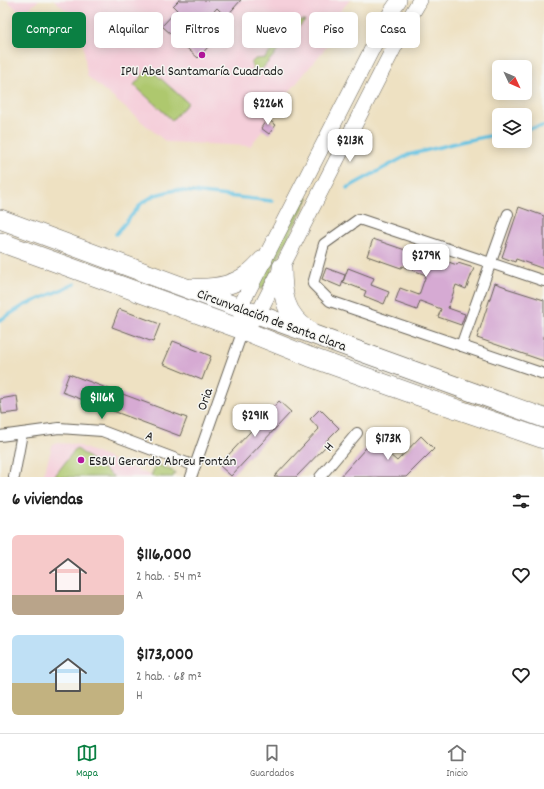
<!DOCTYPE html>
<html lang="es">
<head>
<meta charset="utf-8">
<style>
  body { margin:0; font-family:Dekko,sans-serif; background:#f2f2f2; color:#222; height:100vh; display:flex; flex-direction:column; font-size:15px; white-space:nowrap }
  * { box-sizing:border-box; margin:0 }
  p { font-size:13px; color:#767676 }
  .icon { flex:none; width:22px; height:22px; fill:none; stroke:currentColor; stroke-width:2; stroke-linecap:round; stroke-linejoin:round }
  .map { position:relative; height:477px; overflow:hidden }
  .sheet { display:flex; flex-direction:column; background:#fff; flex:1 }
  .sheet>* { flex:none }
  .hud { position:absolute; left:12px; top:12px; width:520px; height:36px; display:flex; gap:8px }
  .needle { width:26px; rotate:134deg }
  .buttons { position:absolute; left:492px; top:60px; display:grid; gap:8px }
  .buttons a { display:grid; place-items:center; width:40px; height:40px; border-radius:6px; background:#fff; box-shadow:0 2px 10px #0003; font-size:20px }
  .price { position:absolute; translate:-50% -34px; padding:0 9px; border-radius:8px; background:#fff; color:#222; font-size:13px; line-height:26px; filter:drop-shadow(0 1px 2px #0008) }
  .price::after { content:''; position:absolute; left:50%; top:24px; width:12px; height:9px; margin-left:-6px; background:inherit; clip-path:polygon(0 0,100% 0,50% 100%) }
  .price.selected { background:#0b8043; color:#fff }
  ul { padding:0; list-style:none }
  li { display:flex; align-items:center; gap:12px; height:100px; padding:0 12px }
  li span { display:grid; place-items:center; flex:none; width:112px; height:80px; border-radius:6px; color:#555 }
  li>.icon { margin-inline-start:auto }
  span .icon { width:48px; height:48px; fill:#fffc; stroke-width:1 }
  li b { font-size:17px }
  h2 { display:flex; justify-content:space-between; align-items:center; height:48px; padding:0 12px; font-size:17px }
  .tag { padding:0 14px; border-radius:6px; background:#fff; box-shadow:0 2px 10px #0003; font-size:14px; line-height:36px }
  .tag.selected { background:#0b8043; color:#fff }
  .tab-bar { display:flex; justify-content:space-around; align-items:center; height:56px; border-top:1px solid #e0e0e0; background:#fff; font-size:11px; color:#767676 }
  .tab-bar a { display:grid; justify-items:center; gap:2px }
  .tab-bar .selected { color:#0b8043 }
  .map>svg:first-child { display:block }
  .built { fill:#f5cfda }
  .green { fill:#aec86e; stroke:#657245 }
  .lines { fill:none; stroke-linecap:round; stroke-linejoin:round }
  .stream { stroke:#63c2e2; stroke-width:3.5 }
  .building { fill:#d6aad3 }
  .street-casing { stroke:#666156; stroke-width:12 }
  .secondary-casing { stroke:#666156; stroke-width:16 }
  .highway-casing { stroke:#666156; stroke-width:20 }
  .street { stroke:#fff; stroke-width:10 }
  .secondary { stroke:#fff; stroke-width:15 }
  .highway { stroke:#fff; stroke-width:19 }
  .poi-dot { fill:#b5179e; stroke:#f6f6f2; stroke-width:1.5 }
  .labels { text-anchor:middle; stroke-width:3; stroke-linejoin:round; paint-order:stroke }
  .poi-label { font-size:14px; fill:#1c1c1c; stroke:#f6f6f2 }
  .street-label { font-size:14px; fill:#1c1c1c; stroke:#f6f6f2 }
</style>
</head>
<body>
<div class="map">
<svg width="544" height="477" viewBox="0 0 544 477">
  <rect width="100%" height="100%" fill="#f6f6f2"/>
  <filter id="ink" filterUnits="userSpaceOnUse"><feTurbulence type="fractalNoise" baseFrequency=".025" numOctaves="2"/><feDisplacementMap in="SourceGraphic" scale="8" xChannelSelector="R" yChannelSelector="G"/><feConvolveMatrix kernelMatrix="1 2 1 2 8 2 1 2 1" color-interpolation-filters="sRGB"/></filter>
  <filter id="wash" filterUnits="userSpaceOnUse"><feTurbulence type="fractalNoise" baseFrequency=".012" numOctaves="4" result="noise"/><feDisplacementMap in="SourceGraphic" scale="16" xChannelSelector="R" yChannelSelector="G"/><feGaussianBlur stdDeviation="0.9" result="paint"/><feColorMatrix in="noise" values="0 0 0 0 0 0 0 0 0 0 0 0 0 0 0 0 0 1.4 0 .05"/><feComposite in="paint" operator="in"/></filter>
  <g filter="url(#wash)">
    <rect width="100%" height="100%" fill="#eee1c2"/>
    <g class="built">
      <polygon points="7,0 39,0 22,15"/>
      <polygon points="54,0 350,0 328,25 337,34 267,119 261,128 263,130 250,146 166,142 87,76 81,24"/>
      <polygon points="53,443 75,444 154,477 43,477"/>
    </g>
    <g class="green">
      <polygon points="305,20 255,77 251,63 255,59 265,58 288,32 286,25 289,21"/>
      <polygon points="149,68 188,103 172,120 134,85"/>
      <polygon points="304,197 308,198 262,290 257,286"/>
      <polygon points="76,448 114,477 54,477"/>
      <polygon points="156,464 175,472 173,477 154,477 151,476"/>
    </g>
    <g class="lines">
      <g class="stream">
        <polyline points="525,129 544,126"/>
        <polyline points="347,188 408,155 464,141 499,134"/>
        <polyline points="116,234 142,203 155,195 175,190 272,201"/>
        <polyline points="0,320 25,305 75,284"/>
      </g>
    </g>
    <g id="blocks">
      <g class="building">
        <polygon points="179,0 241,0 226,17 217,8 205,21 219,35 198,58 162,26 177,10 173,6"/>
        <polygon points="267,119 276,125 269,134 261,128"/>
        <polygon points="519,207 544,216 544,269 516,259 515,262 502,257"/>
        <polygon points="373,239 414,253 415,250 457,265 458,263 474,268 466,289 456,285 448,308 465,314 461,325 438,317 441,309 420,301 417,310 395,302 400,288 419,295 426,275 402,266 401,268 367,256"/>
        <polygon points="326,268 345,275 341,287 322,279"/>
        <polygon points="348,268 374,278 371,285 389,292 384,304 364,296 366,291 343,282"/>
        <polygon points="495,283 506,287 506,288 544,300 544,361 477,338"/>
        <polygon points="119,309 160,324 153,342 112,327"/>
        <polygon points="173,341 211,356 202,380 163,364"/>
        <polygon points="69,374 187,418 180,436 62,392"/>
        <polygon points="17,396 19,412 2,414 0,399"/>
        <polygon points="279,401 291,412 231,476 219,465"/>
        <polygon points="320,409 339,428 326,441 328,444 296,477 274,477 319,429 310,419"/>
        <polygon points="421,436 434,449 406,477 340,477 373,440 397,461"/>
      </g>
    </g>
  </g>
  <g filter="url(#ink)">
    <use href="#blocks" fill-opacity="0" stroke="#666156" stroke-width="1"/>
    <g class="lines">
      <defs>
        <g id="street">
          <polyline points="544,281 359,219 324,244 313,284 330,301 544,374"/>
          <polyline points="461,346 508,214"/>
          <polyline points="0,436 59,428 102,431 195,466"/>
          <polyline points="14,477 22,433"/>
          <polyline points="191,477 243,330"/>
          <polyline points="320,477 357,433"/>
        </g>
        <polyline id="secondary" points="399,0 391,12 243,301 240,308 243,330 258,314 406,24 420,0"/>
        <g id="highway">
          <polyline points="0,219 240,308 544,418"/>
          <polyline points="0,242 243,330 310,357 416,395 544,439"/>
          <path d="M 282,267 C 282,294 284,314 308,330"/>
          <path d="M 193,288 C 212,289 231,287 247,275 C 253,271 258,265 263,260"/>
        </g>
      </defs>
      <use href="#street" class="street-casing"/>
      <use href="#secondary" class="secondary-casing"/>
      <use href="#highway" class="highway-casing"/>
      <use href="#street" class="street"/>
      <use href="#secondary" class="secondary"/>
      <use href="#highway" class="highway"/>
    </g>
  </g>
  <g class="poi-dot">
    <circle cx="202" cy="55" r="4"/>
    <circle cx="81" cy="460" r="4"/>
  </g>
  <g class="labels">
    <g class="poi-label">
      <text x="202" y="75">IPU Abel Santamaría Cuadrado</text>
      <text x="89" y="465" text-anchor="start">ESBU Gerardo Abreu Fontán</text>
    </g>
    <g class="street-label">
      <text transform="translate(272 319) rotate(20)" y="5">Circunvalación de Santa Clara</text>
      <text transform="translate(204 399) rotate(-71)" y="5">Oria</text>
      <text transform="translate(150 435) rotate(20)" y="5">A</text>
      <text transform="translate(328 446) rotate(-50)" y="5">H</text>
    </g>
  </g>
</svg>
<div class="buttons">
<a><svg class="needle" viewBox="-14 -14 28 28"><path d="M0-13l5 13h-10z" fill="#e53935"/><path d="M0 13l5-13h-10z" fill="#767676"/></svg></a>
<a><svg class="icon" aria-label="layers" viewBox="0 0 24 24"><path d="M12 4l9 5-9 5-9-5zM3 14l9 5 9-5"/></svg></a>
</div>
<b class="price" style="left:268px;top:126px">$226K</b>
<b class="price" style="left:350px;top:163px">$213K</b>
<b class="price" style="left:426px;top:278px">$279K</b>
<b class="price selected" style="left:102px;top:420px">$116K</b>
<b class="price" style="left:255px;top:438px">$291K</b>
<b class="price" style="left:388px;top:461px">$173K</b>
<div class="hud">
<a class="tag selected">Comprar</a>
<a class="tag">Alquilar</a>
<a class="tag">Filtros</a>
<a class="tag">Nuevo</a>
<a class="tag">Piso</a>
<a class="tag">Casa</a>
</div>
</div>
<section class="sheet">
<h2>6 viviendas<svg class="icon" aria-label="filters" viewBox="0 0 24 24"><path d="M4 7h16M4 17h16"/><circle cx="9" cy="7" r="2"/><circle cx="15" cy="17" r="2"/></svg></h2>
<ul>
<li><span style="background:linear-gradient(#f6c9c9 75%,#b9a48a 0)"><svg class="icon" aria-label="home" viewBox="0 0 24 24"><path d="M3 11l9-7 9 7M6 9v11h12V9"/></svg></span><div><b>$116,000</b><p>2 hab. · 54 m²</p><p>A</p></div><svg class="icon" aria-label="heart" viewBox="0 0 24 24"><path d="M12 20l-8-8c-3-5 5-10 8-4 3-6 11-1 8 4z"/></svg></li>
<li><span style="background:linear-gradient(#bfe0f5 60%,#c2b280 0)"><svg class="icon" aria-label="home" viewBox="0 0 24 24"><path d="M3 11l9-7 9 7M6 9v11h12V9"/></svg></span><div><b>$173,000</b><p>2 hab. · 68 m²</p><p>H</p></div><svg class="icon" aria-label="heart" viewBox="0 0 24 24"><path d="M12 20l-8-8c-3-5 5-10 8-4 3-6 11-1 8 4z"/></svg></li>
</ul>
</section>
<nav class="tab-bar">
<a class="selected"><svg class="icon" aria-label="map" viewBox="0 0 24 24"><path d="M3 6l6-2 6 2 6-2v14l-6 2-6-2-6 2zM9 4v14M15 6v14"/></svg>Mapa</a>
<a><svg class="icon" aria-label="saved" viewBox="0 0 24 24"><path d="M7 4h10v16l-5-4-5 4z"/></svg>Guardados</a>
<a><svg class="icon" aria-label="home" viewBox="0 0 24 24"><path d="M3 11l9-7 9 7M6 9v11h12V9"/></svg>Inicio</a>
</nav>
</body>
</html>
